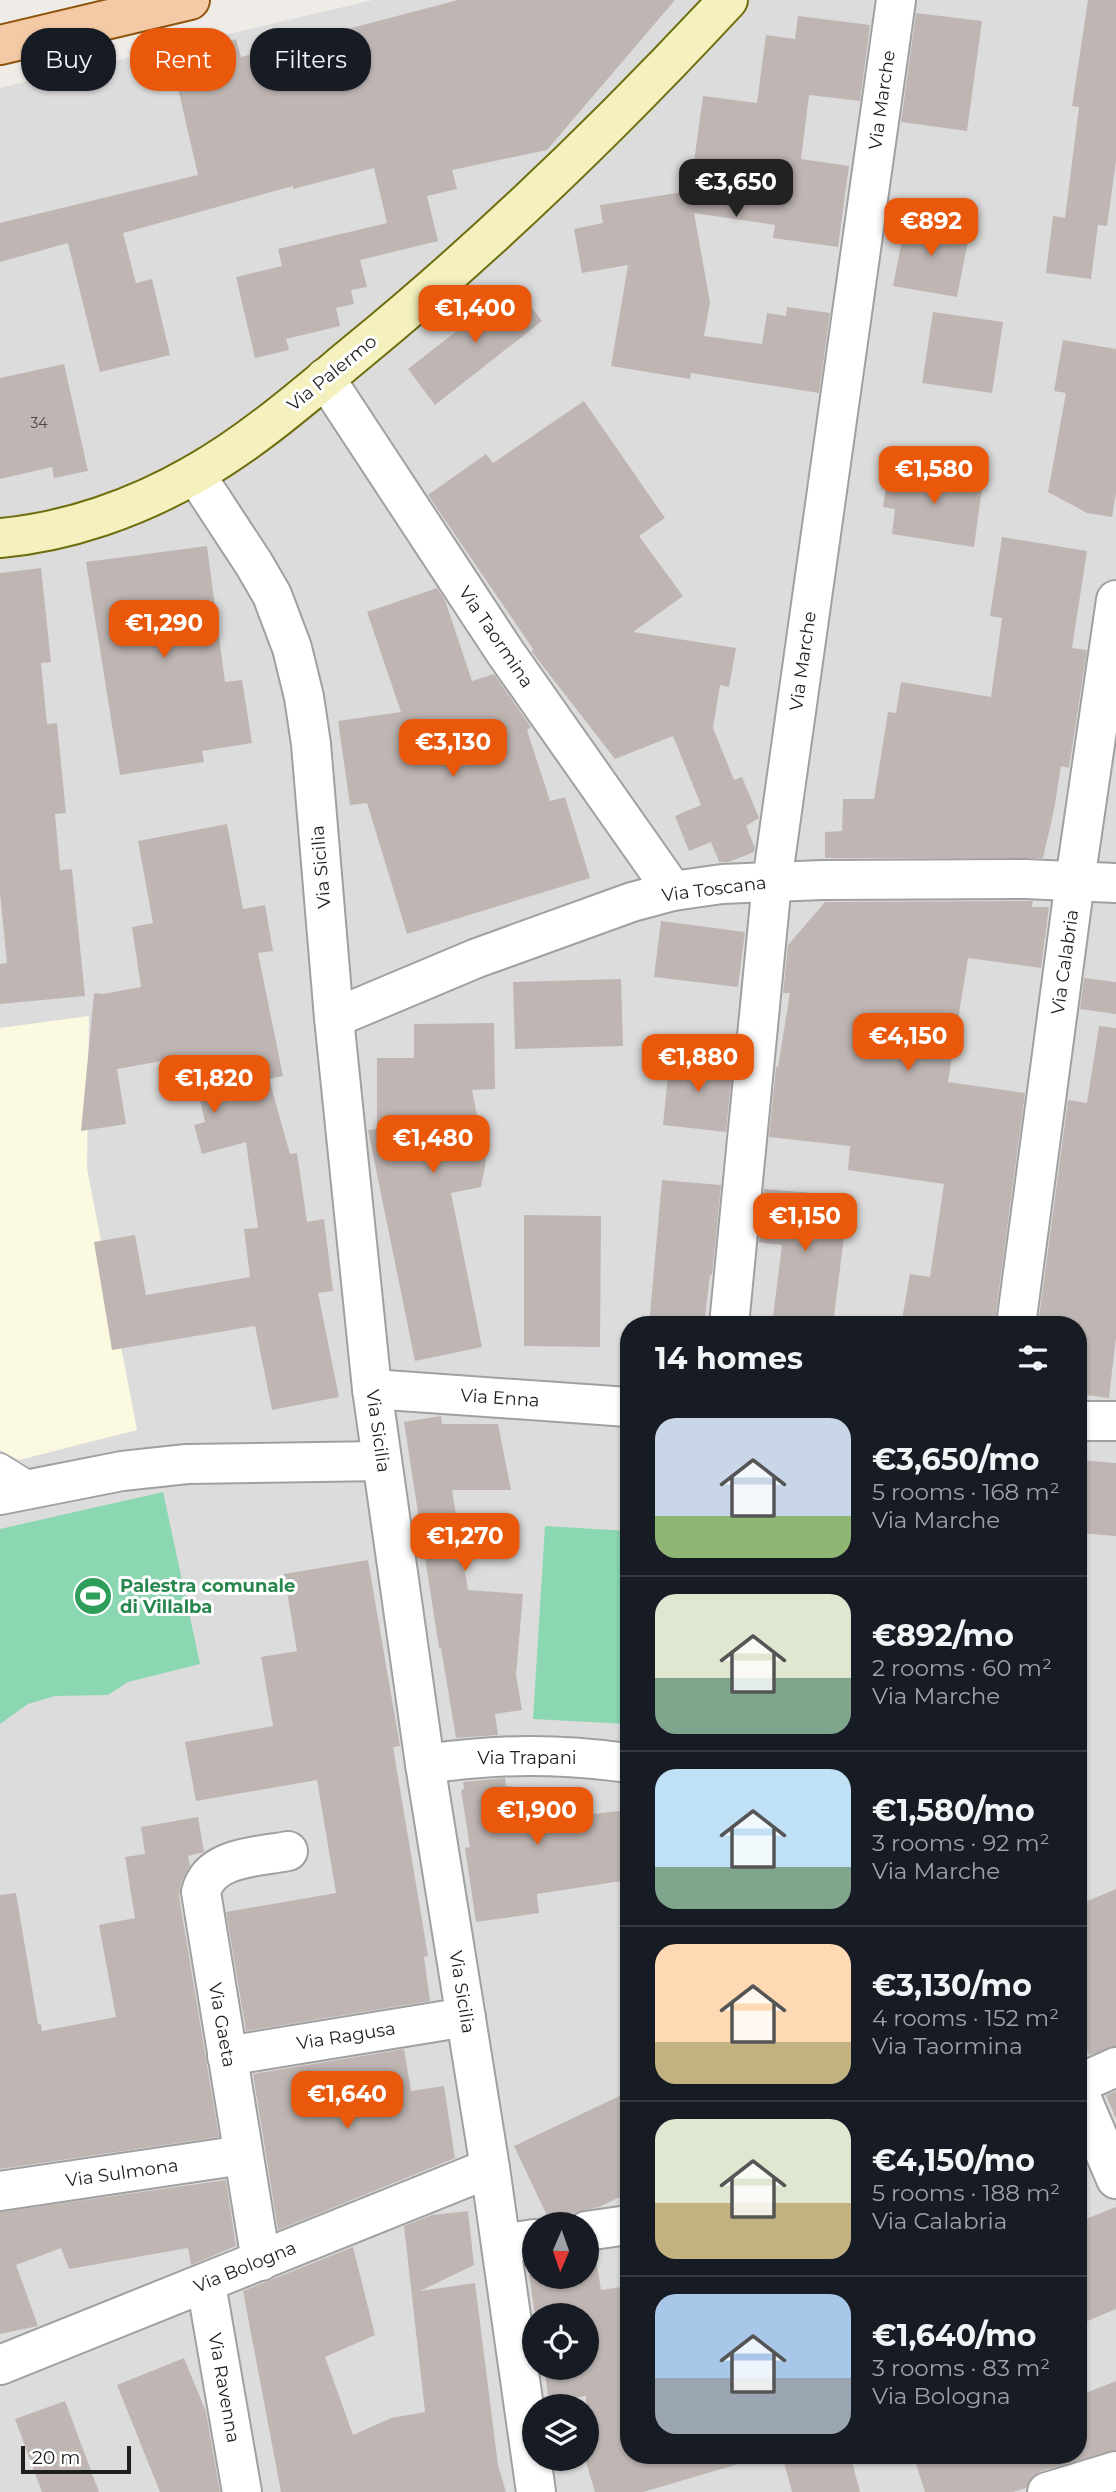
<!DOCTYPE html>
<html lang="en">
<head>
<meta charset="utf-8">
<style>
  body { margin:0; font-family:Montserrat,sans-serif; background:#242831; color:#f1f3f6; height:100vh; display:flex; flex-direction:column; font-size:26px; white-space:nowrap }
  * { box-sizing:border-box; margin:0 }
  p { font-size:23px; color:#9ea1a6 }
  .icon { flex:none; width:38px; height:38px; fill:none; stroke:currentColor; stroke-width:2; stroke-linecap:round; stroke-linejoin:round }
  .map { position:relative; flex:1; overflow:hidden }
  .drawer { position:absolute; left:620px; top:1316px; width:467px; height:1148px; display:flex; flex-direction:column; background:#171b24; border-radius:28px; box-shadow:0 2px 5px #0004 }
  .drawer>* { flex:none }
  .top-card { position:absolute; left:21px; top:28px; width:494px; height:63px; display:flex; gap:14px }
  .needle { width:46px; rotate:182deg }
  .tools { position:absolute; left:522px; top:2212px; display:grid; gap:14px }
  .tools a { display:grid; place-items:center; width:77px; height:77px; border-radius:50%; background:#171b24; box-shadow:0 2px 5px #0004; font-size:35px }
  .scale { position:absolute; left:21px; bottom:18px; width:110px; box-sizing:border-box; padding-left:7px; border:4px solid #1f1f1f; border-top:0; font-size:19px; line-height:24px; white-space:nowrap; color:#1f1f1f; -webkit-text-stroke:5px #fff; paint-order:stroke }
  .price { position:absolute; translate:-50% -60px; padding:0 16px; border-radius:14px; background:#ea580c; color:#fff; font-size:23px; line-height:46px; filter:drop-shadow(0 2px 4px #0008) }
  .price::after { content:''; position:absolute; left:50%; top:42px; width:21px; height:16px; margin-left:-10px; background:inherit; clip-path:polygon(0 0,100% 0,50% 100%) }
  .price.selected { background:#222; color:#fff }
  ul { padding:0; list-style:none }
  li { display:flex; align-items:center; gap:21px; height:175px; padding:0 35px }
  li+li { border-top:2px solid #363941 }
  li span { display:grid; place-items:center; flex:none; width:196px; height:140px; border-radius:21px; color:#555 }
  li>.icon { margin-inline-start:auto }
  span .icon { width:84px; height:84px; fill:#fffc; stroke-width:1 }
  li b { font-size:30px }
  h2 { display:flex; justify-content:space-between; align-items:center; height:84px; padding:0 35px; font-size:30px }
  .pill { padding:0 24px; border-radius:28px; background:#171b24; box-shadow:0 2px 5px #0004; font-size:24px; line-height:63px }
  .pill.selected { background:#ea580c; color:#fff }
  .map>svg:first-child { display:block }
  .residential { fill:#dddcdc; fill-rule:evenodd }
  .education { fill:#fcf9e1 }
  .pitch { fill:#8bd7b1 }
  .building { fill:#bfb6b3 }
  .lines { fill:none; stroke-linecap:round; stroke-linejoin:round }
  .lane-casing { stroke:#a0a0a0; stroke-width:24 }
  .street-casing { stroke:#a0a0a0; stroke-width:42 }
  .secondary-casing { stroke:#6e6e0e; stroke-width:42 }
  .primary-casing { stroke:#8d550d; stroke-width:42 }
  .lane { stroke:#fff; stroke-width:21 }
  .street { stroke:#fff; stroke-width:38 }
  .secondary { stroke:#f4f1be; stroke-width:38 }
  .primary { stroke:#f4caa6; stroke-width:38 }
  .labels { text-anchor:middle; stroke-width:6; stroke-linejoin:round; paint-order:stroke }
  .number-label { font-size:14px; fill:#474544 }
  .street-label { font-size:18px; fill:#1f1f1f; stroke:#fff }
  .leisure-label { font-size:18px; font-weight:bold; fill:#27864d; stroke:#fff; text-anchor:start }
</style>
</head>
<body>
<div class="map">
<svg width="1116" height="2492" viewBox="0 0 1116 2492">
  <rect width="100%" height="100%" fill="#efebe6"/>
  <path class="residential" d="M 373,0 L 1116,0 L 1116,2492 L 0,2492 L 0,88 ZM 628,1325 L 1078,1325 L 1078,2455 L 628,2455 ZM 534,2224 L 586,2224 L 586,2277 L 534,2277 ZM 534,2315 L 586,2315 L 586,2368 L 534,2368 ZM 534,2406 L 586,2406 L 586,2459 L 534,2459 Z"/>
  <polygon class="education" points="89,1016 87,1168 137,1430 19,1460 0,1450 0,1028"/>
  <g class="pitch">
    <polygon points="163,1492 200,1664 128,1682 108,1695 55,1696 28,1704 0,1724 0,1529"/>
    <polygon points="545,1526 628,1531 628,1724 533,1719"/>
  </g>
  <g class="building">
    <polygon points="458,0 675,0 547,150 452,170 457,189 427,196 438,241 360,260 367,287 351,290 354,304 336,308 340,326 286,339 289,350 255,358 236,277 282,266 278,249 387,223 374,168 293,189 293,186 123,233 136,283 152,279 170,355 100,372 68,243 0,262 0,223 198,175 171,58 236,39 241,57"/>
    <polygon points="1088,0 1116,0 1116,161 1107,226 1098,225 1091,279 1046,273 1053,216 1065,218 1079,107 1072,106"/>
    <polygon points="916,13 982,21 967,131 901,122"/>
    <polygon points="798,16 870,25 860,101 809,95 801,159 849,166 838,247 773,238 775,225 694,213 710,302 704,336 762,344 767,313 786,316 787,307 830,313 819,393 691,373 690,379 611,366 628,265 582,273 574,229 603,223 600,205 690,191 703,96 757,103 766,35 795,39"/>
    <polygon points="906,219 970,231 957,297 893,286"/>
    <polygon points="514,286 542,321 435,405 408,369"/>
    <polygon points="933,312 1003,322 992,393 922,383"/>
    <polygon points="1063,340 1116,349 1116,493 1112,517 1087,513 1048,492 1066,393 1054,391"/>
    <polygon points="64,364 88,471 54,478 52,467 0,479 0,378"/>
    <polygon points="584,401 665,518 639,536 683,596 633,632 736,648 729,687 720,685 713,728 734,780 742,777 759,818 746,826 755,848 754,852 729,862 719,862 711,842 689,851 675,816 701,805 673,736 615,759 532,652 533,649 428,495 486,454 493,463"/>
    <polygon points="889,467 983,481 974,547 892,534 895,509 883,507"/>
    <polygon points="1002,537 1087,551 1072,648 1087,650 1069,768 1061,766 1054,810 1043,858 825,858 825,832 842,831 843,799 874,799 888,712 896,713 901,682 991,697 1002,618 990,616"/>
    <polygon points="207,546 225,682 242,680 252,743 202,751 204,762 120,775 86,562"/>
    <polygon points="41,568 51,662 41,663 47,724 57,723 66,813 55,814 60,870 72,869 85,996 0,1004 0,964 7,963 0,893 0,573"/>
    <polygon points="437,588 445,600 472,681 494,674 531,727 527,730 550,801 565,797 590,878 407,934 367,803 350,805 338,721 401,712 367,612"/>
    <polygon points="227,824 243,909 265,905 273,951 258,953 283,1076 269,1079 290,1154 297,1153 307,1222 324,1219 333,1291 318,1293 339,1397 272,1410 255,1326 112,1350 94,1242 135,1235 146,1295 250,1277 244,1229 258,1228 246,1142 202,1154 194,1125 205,1122 190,1056 117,1069 126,1124 81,1131 94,993 103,994 141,987 132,927 153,923 138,841"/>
    <polygon points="1025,901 1033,901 1032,907 1049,907 1041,968 968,958 948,1082 1025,1093 995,1320 983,1318 981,1325 901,1325 910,1274 930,1277 944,1184 848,1170 850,1146 769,1137 776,1067 778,1067 790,993 783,993 788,945 825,902"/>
    <polygon points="661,921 745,932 738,987 654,977"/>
    <polygon points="1084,978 1116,982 1116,1014 1080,1009"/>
    <polygon points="621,979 623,1046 515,1049 513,982"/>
    <polygon points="494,1023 495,1089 472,1090 486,1161 481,1187 451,1193 482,1347 415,1361 368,1130 377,1129 377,1058 414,1058 414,1024"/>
    <polygon points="1099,1026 1116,1028 1116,1337 1109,1398 1078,1394 1078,1325 1038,1325 1068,1100 1087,1103"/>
    <polygon points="670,1055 733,1062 726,1132 663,1125"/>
    <polygon points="662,1180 721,1185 712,1275 710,1275 704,1325 649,1325"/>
    <polygon points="764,1189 849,1196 833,1325 772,1325 782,1245 759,1242"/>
    <polygon points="524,1215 601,1216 600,1347 524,1346"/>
    <polygon points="441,1416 442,1424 498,1424 511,1490 452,1490 468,1590 523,1594 516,1675 522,1710 495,1714 498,1735 456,1738 441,1648 439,1648 404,1422"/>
    <polygon points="1078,1460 1116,1463 1116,1536 1078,1533"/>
    <polygon points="368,1560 400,1746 393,1747 428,1956 424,1957 430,2001 246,2031 226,1912 336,1893 317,1780 196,1801 185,1742 273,1726 261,1657 297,1651 284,1574"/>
    <polygon points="505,1778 506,1786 537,1789 539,1801 591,1795 593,1814 628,1810 628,1880 537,1894 539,1913 476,1922 465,1848 470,1847 461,1790 464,1789 463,1782"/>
    <polygon points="198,1817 204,1852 188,1856 190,1865 181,1883 179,1896 219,2137 0,2169 0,1895 16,1893 38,2024 41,2024 42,2031 116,2017 99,1925 135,1918 125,1857 145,1854 141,1827"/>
    <polygon points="1116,1889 1116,2046 1089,2055 1078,2027 1078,1905"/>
    <polygon points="404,2049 411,2091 444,2086 455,2158 278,2230 253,2074"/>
    <polygon points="1116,2091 1116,2117 1115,2117 1106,2095"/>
    <polygon points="628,2092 628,2193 599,2207 573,2213 562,2224 551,2224 514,2146"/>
    <polygon points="226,2180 236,2246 191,2265 188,2248 69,2269 61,2248 16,2265 38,2326 0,2334 0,2212"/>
    <polygon points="1116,2207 1116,2309 1078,2325 1078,2222"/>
    <polygon points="468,2211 474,2265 420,2291 475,2283 498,2465 506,2492 281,2492 243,2291 353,2247 375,2335 325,2357 353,2435 391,2418 425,2412 404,2226 432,2215"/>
    <polygon points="597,2265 601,2290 628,2286 628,2455 741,2455 742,2463 643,2492 595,2492 586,2462 586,2396 549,2402 544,2368 586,2368 586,2315 535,2315 529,2275 534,2274 534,2277 586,2277 586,2266"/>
    <polygon points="184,2358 206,2412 220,2492 160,2492 117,2385"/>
    <polygon points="1116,2381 1116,2450 1041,2471 1031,2478 1026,2488 1013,2492 925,2492 916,2464 944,2455 1078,2455 1078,2396"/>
    <polygon points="65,2401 99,2492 42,2492 15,2419"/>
    <polygon points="782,2455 833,2455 835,2462 851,2458 860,2492 792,2492"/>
  </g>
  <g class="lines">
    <defs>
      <polyline id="lane" points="0,1464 37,1487"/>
      <g id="street">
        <polyline points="325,378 505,652 673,891"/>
        <polyline points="195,474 254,564 272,595 292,648 304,697 311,744 334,1018 372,1389 425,1764 490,2168 536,2492"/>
        <polyline points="334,1018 477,958 632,902 673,891 722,884 822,880 1025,879 1116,883"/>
        <polyline points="729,1325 772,882 896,0"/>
        <polyline points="1016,1325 1075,881 1116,600"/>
        <polyline points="372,1389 628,1407"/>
        <polyline points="1078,1421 1116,1421"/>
        <polyline points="0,1495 122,1471 187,1464 382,1461"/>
        <path d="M 425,1764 C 499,1754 554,1753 628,1763"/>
        <polyline points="227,2056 466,2017"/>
        <polyline points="1078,2084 1116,2067"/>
        <polyline points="1078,2090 1116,2179"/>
        <polyline points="0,2191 243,2155"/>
        <polyline points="586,2231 628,2225"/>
        <polyline points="501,2244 534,2239"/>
        <path d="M 261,2261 L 201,1892 C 210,1856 258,1857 288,1851"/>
        <polyline points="206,2284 242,2492"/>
        <polyline points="0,2365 490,2168"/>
        <polyline points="1047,2492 1116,2471"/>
      </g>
      <path id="secondary" d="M 0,538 C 68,532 136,508 195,474 C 253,441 304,396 356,353 C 488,245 611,126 728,0"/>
      <polyline id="primary" points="0,45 190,0"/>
    </defs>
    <use href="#lane" class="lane-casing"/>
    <use href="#street" class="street-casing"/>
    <use href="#secondary" class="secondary-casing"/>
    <use href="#primary" class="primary-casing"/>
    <use href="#lane" class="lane"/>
    <use href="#street" class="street"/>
    <use href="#secondary" class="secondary"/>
    <use href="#primary" class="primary"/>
  </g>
  <defs>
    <symbol id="stadium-disc" viewBox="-11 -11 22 22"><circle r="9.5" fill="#2e9e5b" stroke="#fff"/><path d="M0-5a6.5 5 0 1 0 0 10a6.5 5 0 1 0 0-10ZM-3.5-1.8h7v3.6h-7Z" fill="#fff"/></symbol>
  </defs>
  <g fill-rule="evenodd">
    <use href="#stadium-disc" x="71" y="1574" width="44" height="44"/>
  </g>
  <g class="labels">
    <g class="number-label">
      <text x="39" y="428">34</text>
    </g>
    <g class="street-label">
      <text transform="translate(882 100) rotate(-82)" y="6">Via Marche</text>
      <text transform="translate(332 373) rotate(-39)" y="6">Via Palermo</text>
      <text transform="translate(496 637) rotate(56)" y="6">Via Taormina</text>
      <text transform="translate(803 661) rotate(-82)" y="6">Via Marche</text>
      <text transform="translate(321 867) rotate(-95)" y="6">Via Sicilia</text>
      <text transform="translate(714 889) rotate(-7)" y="6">Via Toscana</text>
      <text transform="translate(1065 962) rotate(-82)" y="6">Via Calabria</text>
      <text transform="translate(500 1398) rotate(4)" y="6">Via Enna</text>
      <text transform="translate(378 1431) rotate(82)" y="6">Via Sicilia</text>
      <text x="527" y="1764">Via Trapani</text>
      <text transform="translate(462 1992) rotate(81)" y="6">Via Sicilia</text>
      <text transform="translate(222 2025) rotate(80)" y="6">Via Gaeta</text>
      <text transform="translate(346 2036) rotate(-9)" y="6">Via Ragusa</text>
      <text transform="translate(122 2173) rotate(-8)" y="6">Via Sulmona</text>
      <text transform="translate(245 2267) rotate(-22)" y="6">Via Bologna</text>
      <text transform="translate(224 2388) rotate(80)" y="6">Via Ravenna</text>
    </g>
    <g class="leisure-label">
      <text x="120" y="1592">Palestra comunale<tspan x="120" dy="21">di Villalba</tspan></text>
    </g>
  </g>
</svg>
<div class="tools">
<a><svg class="needle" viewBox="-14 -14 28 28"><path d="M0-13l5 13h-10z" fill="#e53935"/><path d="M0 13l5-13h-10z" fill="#9ea1a6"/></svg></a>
<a><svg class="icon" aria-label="locate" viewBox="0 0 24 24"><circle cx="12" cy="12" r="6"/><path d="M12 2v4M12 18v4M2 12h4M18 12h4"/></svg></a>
<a><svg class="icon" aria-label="layers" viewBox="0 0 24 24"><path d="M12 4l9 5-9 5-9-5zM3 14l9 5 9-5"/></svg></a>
</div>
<div class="scale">20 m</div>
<b class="price selected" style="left:736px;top:219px">€3,650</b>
<b class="price" style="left:931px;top:258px">€892</b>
<b class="price" style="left:475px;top:345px">€1,400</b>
<b class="price" style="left:934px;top:506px">€1,580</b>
<b class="price" style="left:164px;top:660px">€1,290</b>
<b class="price" style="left:453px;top:779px">€3,130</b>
<b class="price" style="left:908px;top:1073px">€4,150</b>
<b class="price" style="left:698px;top:1094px">€1,880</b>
<b class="price" style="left:214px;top:1115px">€1,820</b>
<b class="price" style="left:433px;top:1175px">€1,480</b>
<b class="price" style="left:805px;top:1253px">€1,150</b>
<b class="price" style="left:465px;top:1573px">€1,270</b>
<b class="price" style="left:537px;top:1847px">€1,900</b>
<b class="price" style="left:347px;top:2131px">€1,640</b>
<div class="top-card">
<a class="pill">Buy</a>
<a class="pill selected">Rent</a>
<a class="pill">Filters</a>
</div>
<section class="drawer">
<h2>14 homes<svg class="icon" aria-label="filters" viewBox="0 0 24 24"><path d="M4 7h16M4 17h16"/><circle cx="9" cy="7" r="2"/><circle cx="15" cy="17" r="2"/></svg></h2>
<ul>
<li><span style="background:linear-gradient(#c9d6e8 70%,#8fb573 0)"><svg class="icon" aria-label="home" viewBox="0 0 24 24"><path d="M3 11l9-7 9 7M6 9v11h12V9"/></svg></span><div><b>€3,650/mo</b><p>5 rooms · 168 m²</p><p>Via Marche</p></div></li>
<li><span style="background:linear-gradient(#dfe7d0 60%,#7fa58c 0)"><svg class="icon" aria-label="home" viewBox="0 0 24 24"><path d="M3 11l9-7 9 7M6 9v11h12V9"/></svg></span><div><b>€892/mo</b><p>2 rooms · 60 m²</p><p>Via Marche</p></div></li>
<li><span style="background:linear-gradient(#bfe0f5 70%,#7fa58c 0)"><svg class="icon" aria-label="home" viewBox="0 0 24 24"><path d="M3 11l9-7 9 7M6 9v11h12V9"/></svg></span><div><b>€1,580/mo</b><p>3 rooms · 92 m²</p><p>Via Marche</p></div></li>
<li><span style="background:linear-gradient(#ffd9b3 70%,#c2b280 0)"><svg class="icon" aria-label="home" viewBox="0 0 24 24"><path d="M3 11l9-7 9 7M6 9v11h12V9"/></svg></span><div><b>€3,130/mo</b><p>4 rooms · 152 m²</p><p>Via Taormina</p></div></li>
<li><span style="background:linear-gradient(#dfe7d0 60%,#c2b280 0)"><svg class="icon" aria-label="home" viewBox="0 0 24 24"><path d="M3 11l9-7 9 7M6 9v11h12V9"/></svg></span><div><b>€4,150/mo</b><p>5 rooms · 188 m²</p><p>Via Calabria</p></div></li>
<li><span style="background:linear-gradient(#a9c7e8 60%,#9aa5b1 0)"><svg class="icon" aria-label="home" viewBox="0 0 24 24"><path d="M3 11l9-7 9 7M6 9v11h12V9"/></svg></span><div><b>€1,640/mo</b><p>3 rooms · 83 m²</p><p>Via Bologna</p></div></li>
</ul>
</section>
</div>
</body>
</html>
